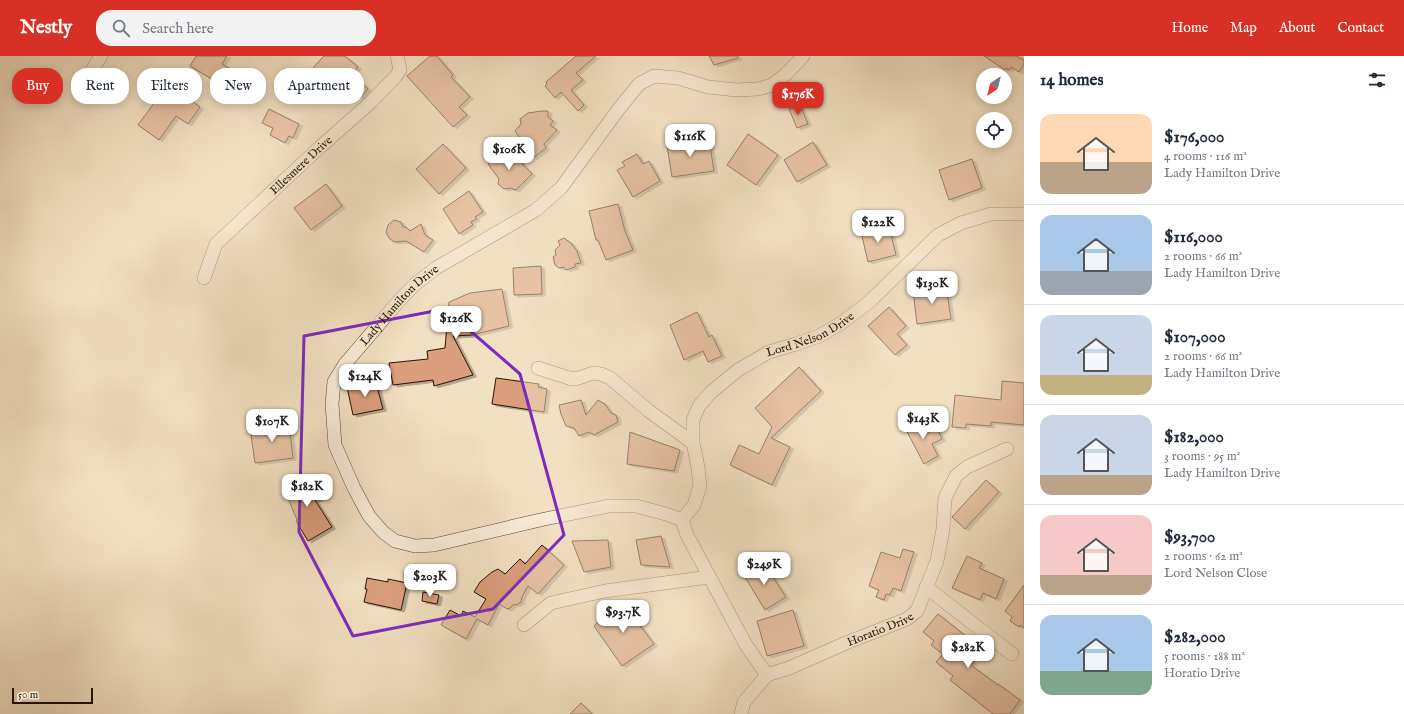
<!DOCTYPE html>
<html lang="en">
<head>
<meta charset="utf-8">
<style>
  body { margin:0; font-family:"IM FELL English",serif; background:#f2f2f3; color:#1f2937; height:100vh; display:flex; flex-direction:column; font-size:15px; white-space:nowrap }
  * { box-sizing:border-box; margin:0 }
  p { font-size:13px; color:#747a83 }
  .icon { flex:none; width:22px; height:22px; fill:none; stroke:currentColor; stroke-width:2; stroke-linecap:round; stroke-linejoin:round }
  .map { position:relative; flex:1; overflow:hidden }
  .details { display:flex; flex-direction:column; background:#fff; width:380px }
  .details>* { flex:none }
  .guide { position:absolute; left:12px; top:12px; width:380px; height:36px; display:flex; gap:8px }
  .needle { width:26px; rotate:215deg }
  .controls { position:absolute; left:976px; top:12px; display:grid; gap:8px }
  .controls a { display:grid; place-items:center; width:36px; height:36px; border-radius:50%; background:#fff; box-shadow:0 2px 10px #0003; font-size:20px }
  .scale { position:absolute; left:12px; bottom:10px; width:81px; box-sizing:border-box; padding-left:4px; border:2px solid #271300; border-top:0; font-size:11px; line-height:14px; white-space:nowrap; color:#271300; -webkit-text-stroke:3px #f7ebd7; paint-order:stroke }
  .price { position:absolute; translate:-50% -34px; padding:0 9px; border-radius:8px; background:#fff; color:#222; font-size:13px; line-height:26px; filter:drop-shadow(0 1px 2px #0008) }
  .price::after { content:''; position:absolute; left:50%; top:24px; width:12px; height:9px; margin-left:-6px; background:inherit; clip-path:polygon(0 0,100% 0,50% 100%) }
  .price.active { background:#d93025; color:#fff }
  ul { padding:0; list-style:none }
  li { display:flex; align-items:center; gap:12px; height:100px; padding:0 16px }
  li+li { border-top:1px solid #e0e1e3 }
  li span { display:grid; place-items:center; flex:none; width:112px; height:80px; border-radius:12px; color:#555 }
  li>.icon { margin-inline-start:auto }
  span .icon { width:48px; height:48px; fill:#fffc; stroke-width:1 }
  li b { font-size:17px }
  h2 { display:flex; justify-content:space-between; align-items:center; height:48px; padding:0 16px; font-size:17px }
  .pill { padding:0 14px; border-radius:16px; background:#fff; box-shadow:0 2px 10px #0003; font-size:14px; line-height:36px }
  .pill.active { background:#d93025; color:#fff }
  header { display:flex; align-items:center; gap:24px; box-sizing:border-box; height:56px; padding:0 20px; background:#d93025; color:#fff }
  header strong { font-size:19px }
  nav { display:flex; gap:22px; margin-inline-start:auto; font-size:14px }
  .search { width:280px; height:36px; background:#f2f2f3; display:flex; align-items:center; gap:10px; box-sizing:border-box; padding:0 14px; border-radius:16px; color:#747a83; font-size:15px }
  main { display:flex; flex:1; min-height:0 }
  .map>svg:first-child { display:block }
  .building { fill:#da9e7b; stroke:#271300; filter:url(#shadow) }
  .lines { fill:none; stroke-linecap:round; stroke-linejoin:round }
  .minor-casing { stroke:#5a4630; stroke-width:14 }
  .minor { stroke:#f7ebd7; stroke-width:13 }
  .marked { fill:none; stroke:#7b2cbf; stroke-width:3; stroke-linejoin:round }
  .labels { text-anchor:middle; stroke-width:3.5; stroke-linejoin:round; paint-order:stroke }
  .street-label { font-size:12px; fill:#271300; stroke:#f7ebd7 }
</style>
</head>
<body>
<header>
<strong>Nestly</strong>
<div class="search"><svg class="icon" aria-label="search" viewBox="0 0 24 24"><circle cx="10" cy="10" r="6"/><path d="M15 15l6 6"/></svg>Search here</div>
<nav><a>Home</a><a>Map</a><a>About</a><a>Contact</a></nav>
</header>
<main>
<div class="map">
<svg width="1024" height="658" viewBox="0 0 1024 658">
  <defs>
    <filter id="shadow"><feDropShadow dx="3.5" dy="2" stdDeviation="0" flood-color="#0004"/></filter>
  </defs>
  <rect width="100%" height="100%" fill="#f2e0c2"/>
  <filter id="stains"><feTurbulence type="fractalNoise" baseFrequency=".005" numOctaves="4"/><feColorMatrix values="0 0 0 0 .2 0 0 0 0 .09 0 0 0 0 .02 0 0 0 .5 -.17"/></filter>
  <radialGradient id="worn" r=".72"><stop offset=".6" stop-color="#630" stop-opacity="0"/><stop offset="1" stop-color="#630" stop-opacity=".3"/></radialGradient>
  <g class="building">
    <polygon points="196,0 227,0 222,8 229,12 220,28 190,10"/>
    <polygon points="324,0 345,0 358,11 352,18 368,33 360,42 353,36 344,46 310,15"/>
    <polygon points="430,0 437,0 453,19 451,21 470,41 459,51 467,59 453,71 407,20"/>
    <polygon points="576,0 596,0 576,17 583,24 571,34 584,49 578,55 561,36 555,42 545,30 547,28 546,26"/>
    <polygon points="709,0 738,0 738,2 714,9"/>
    <polygon points="984,0 1016,0 1024,4 1024,8 1019,16 1011,11 1009,14 1006,12 1005,14"/>
    <polygon points="168,28 200,51 188,68 176,60 159,84 138,69"/>
    <polygon points="800,49 808,68 797,72 789,53"/>
    <polygon points="269,53 299,68 293,82 289,80 285,87 270,79 273,72 262,67"/>
    <polygon points="542,55 548,55 548,61 553,65 550,69 557,74 544,88 546,92 533,102 515,75 521,68 520,63 528,57"/>
    <polygon points="748,78 778,99 756,129 727,109"/>
    <polygon points="709,84 714,115 672,121 667,90"/>
    <polygon points="813,86 827,109 797,126 784,104"/>
    <polygon points="443,88 466,112 439,138 416,113"/>
    <polygon points="507,92 532,118 516,134 510,132 504,133 498,128 499,123 488,108 495,103 501,95 505,96"/>
    <polygon points="637,98 643,108 649,105 660,125 633,141 617,114 625,110 622,106"/>
    <polygon points="972,103 982,132 949,144 939,114"/>
    <polygon points="326,128 342,150 311,174 294,152"/>
    <polygon points="469,135 483,156 475,161 477,163 471,166 473,169 459,178 443,153"/>
    <polygon points="618,148 625,175 633,194 606,204 598,184 596,184 589,155"/>
    <polygon points="394,164 401,166 403,171 406,171 410,175 421,168 425,179 433,184 424,196 406,185 394,186 389,182 386,176 388,169"/>
    <polygon points="889,170 896,199 868,206 861,176"/>
    <polygon points="564,182 571,187 577,195 581,207 575,208 575,211 566,214 564,211 559,212 555,209 553,201 556,199 555,194 560,189 558,185"/>
    <polygon points="541,210 542,238 514,239 513,212"/>
    <polygon points="946,230 951,263 917,268 913,235"/>
    <polygon points="502,233 509,270 472,279 453,280 473,319 434,330 433,324 393,329 389,307 428,303 427,295 445,292 449,246 470,237"/>
    <polygon points="889,251 906,270 897,278 907,289 895,299 868,270"/>
    <polygon points="697,256 709,281 712,279 722,300 708,306 703,295 684,304 670,269"/>
    <polygon points="799,311 821,335 771,382 790,391 772,429 730,409 739,389 759,398 772,371 755,352"/>
    <polygon points="496,322 539,328 538,331 547,333 544,356 492,348"/>
    <polygon points="375,323 383,353 353,359 347,331"/>
    <polygon points="1002,325 1024,327 1024,369 991,366 991,370 966,368 966,372 952,371 955,339 1001,344"/>
    <polygon points="581,344 586,359 598,344 605,348 611,357 616,359 618,366 594,379 589,376 579,380 574,372 566,370 561,358 559,349"/>
    <polygon points="919,363 927,377 937,372 942,383 932,388 938,400 924,408 904,370"/>
    <polygon points="289,367 293,402 255,407 250,372"/>
    <polygon points="630,376 680,394 674,415 627,408"/>
    <polygon points="309,419 319,443 315,444 332,471 308,485 296,465 297,464 283,430"/>
    <polygon points="986,424 999,436 965,473 952,461"/>
    <polygon points="661,480 670,511 641,509 636,484"/>
    <polygon points="608,484 611,511 584,516 572,485"/>
    <polygon points="542,489 564,509 538,538 528,530 522,541 521,546 516,549 514,548 510,552 507,553 499,548 488,569 477,563 466,583 441,569 450,554 461,560 463,555 475,561 486,543 474,536 480,526 492,516 498,513 505,518 520,503 525,508"/>
    <polygon points="903,493 914,496 901,535 893,532 890,539 886,538 884,544 876,541 879,534 869,530 881,496 900,502"/>
    <polygon points="967,500 982,507 979,512 1004,523 996,543 983,537 980,544 952,532"/>
    <polygon points="763,506 786,541 765,554 743,518"/>
    <polygon points="367,522 388,526 388,523 407,527 401,554 364,546 367,533 365,533"/>
    <polygon points="1024,529 1024,572 1020,569 1019,571 1010,565 1012,561 1005,555"/>
    <polygon points="423,536 439,539 437,548 422,545"/>
    <polygon points="621,545 654,588 622,610 594,570"/>
    <polygon points="793,554 804,590 767,600 757,565"/>
    <polygon points="938,558 972,585 962,597 974,606 972,610 998,629 998,628 1020,644 1010,658 993,658 950,624 953,620 936,606 943,598 931,589 934,585 923,576"/>
    <polygon points="581,647 592,658 570,658"/>
  </g>
  <g class="lines">
    <defs>
      <g id="minor">
        <polyline points="82,30 101,0"/>
        <path id="s1" d="M 204,222 L 216,188 L 319,92 L 371,46 L 396,20 L 400,14 L 397,0"/>
        <polyline points="538,312 572,323 579,322 593,317 601,318 610,322 649,355 693,387"/>
        <path id="s2" d="M 682,464 L 694,449 L 700,430 L 698,411 L 693,387 L 693,364 L 699,350 L 710,337 L 738,314 L 769,296 L 796,288 L 819,280 L 840,268 L 868,247 L 938,179 L 961,167 L 991,158 L 1024,158"/>
        <polyline points="926,531 1012,598"/>
        <polyline points="524,569 551,547 605,535 709,521"/>
        <path id="s3" d="M 767,619 L 746,589 L 687,479 L 682,464 L 666,458 L 636,450 L 609,450 L 540,464 L 434,489 L 415,490 L 395,485 L 383,476 L 369,460 L 354,432 L 335,389 L 332,348 L 334,326 L 345,308 L 397,247 L 414,229 L 436,212 L 536,154 L 561,132 L 618,54 L 639,28 L 654,20 L 678,22 L 708,31 L 737,34 L 758,33 L 772,29 L 786,18 L 803,0"/>
        <path id="s4" d="M 741,658 L 744,646 L 767,619 L 789,612 L 846,587 L 907,563 L 917,555 L 937,505 L 943,473 L 945,442 L 956,420 L 967,411 L 1007,393"/>
      </g>
    </defs>
    <use href="#minor" class="minor-casing"/>
    <use href="#minor" class="minor"/>
  </g>
  <path d="M0 0H1024V658H0ZM 445,253 L 520,318 L 564,479 L 493,553 L 353,580 L 299,476 L 304,280 Z" fill="#f2e0c2" fill-opacity=".55" fill-rule="evenodd"/>
  <path class="marked" d="M 445,253 L 520,318 L 564,479 L 493,553 L 353,580 L 299,476 L 304,280 Z"/>
  <g class="labels">
    <g class="street-label">
      <text dy="4" stroke="none"><textPath href="#s1" startOffset="152">Ellesmere Drive</textPath></text>
      <text dy="4" stroke="none"><textPath href="#s3" startOffset="751">Lady Hamilton Drive</textPath></text>
      <text dy="4" stroke="none"><textPath href="#s2" startOffset="255">Lord Nelson Drive</textPath></text>
      <text dy="4" stroke="none"><textPath href="#s4" startOffset="170">Horatio Drive</textPath></text>
    </g>
  </g>
  <rect width="100%" height="100%" filter="url(#stains)"/>
  <rect width="100%" height="100%" fill="url(#worn)"/>
</svg>
<div class="controls">
<a><svg class="needle" viewBox="-14 -14 28 28"><path d="M0-13l5 13h-10z" fill="#e53935"/><path d="M0 13l5-13h-10z" fill="#747a83"/></svg></a>
<a><svg class="icon" aria-label="locate" viewBox="0 0 24 24"><circle cx="12" cy="12" r="6"/><path d="M12 2v4M12 18v4M2 12h4M18 12h4"/></svg></a>
</div>
<div class="scale">50 m</div>
<b class="price active" style="left:798px;top:60px">$176K</b>
<b class="price" style="left:690px;top:102px">$116K</b>
<b class="price" style="left:509px;top:115px">$106K</b>
<b class="price" style="left:878px;top:188px">$122K</b>
<b class="price" style="left:932px;top:249px">$130K</b>
<b class="price" style="left:456px;top:284px">$126K</b>
<b class="price" style="left:365px;top:342px">$124K</b>
<b class="price" style="left:923px;top:384px">$143K</b>
<b class="price" style="left:272px;top:387px">$107K</b>
<b class="price" style="left:307px;top:452px">$182K</b>
<b class="price" style="left:764px;top:530px">$249K</b>
<b class="price" style="left:430px;top:542px">$203K</b>
<b class="price" style="left:623px;top:578px">$93.7K</b>
<b class="price" style="left:968px;top:613px">$282K</b>
<div class="guide">
<a class="pill active">Buy</a>
<a class="pill">Rent</a>
<a class="pill">Filters</a>
<a class="pill">New</a>
<a class="pill">Apartment</a>
</div>
</div>
<section class="details">
<h2>14 homes<svg class="icon" aria-label="filters" viewBox="0 0 24 24"><path d="M4 7h16M4 17h16"/><circle cx="9" cy="7" r="2"/><circle cx="15" cy="17" r="2"/></svg></h2>
<ul>
<li><span style="background:linear-gradient(#ffd9b3 60%,#b9a48a 0)"><svg class="icon" aria-label="home" viewBox="0 0 24 24"><path d="M3 11l9-7 9 7M6 9v11h12V9"/></svg></span><div><b>$176,000</b><p>4 rooms · 116 m²</p><p>Lady Hamilton Drive</p></div></li>
<li><span style="background:linear-gradient(#a9c7e8 70%,#9aa5b1 0)"><svg class="icon" aria-label="home" viewBox="0 0 24 24"><path d="M3 11l9-7 9 7M6 9v11h12V9"/></svg></span><div><b>$116,000</b><p>2 rooms · 66 m²</p><p>Lady Hamilton Drive</p></div></li>
<li><span style="background:linear-gradient(#c9d6e8 75%,#c2b280 0)"><svg class="icon" aria-label="home" viewBox="0 0 24 24"><path d="M3 11l9-7 9 7M6 9v11h12V9"/></svg></span><div><b>$107,000</b><p>2 rooms · 66 m²</p><p>Lady Hamilton Drive</p></div></li>
<li><span style="background:linear-gradient(#c9d6e8 75%,#b9a48a 0)"><svg class="icon" aria-label="home" viewBox="0 0 24 24"><path d="M3 11l9-7 9 7M6 9v11h12V9"/></svg></span><div><b>$182,000</b><p>3 rooms · 95 m²</p><p>Lady Hamilton Drive</p></div></li>
<li><span style="background:linear-gradient(#f6c9c9 75%,#b9a48a 0)"><svg class="icon" aria-label="home" viewBox="0 0 24 24"><path d="M3 11l9-7 9 7M6 9v11h12V9"/></svg></span><div><b>$93,700</b><p>2 rooms · 62 m²</p><p>Lord Nelson Close</p></div></li>
<li><span style="background:linear-gradient(#a9c7e8 70%,#7fa58c 0)"><svg class="icon" aria-label="home" viewBox="0 0 24 24"><path d="M3 11l9-7 9 7M6 9v11h12V9"/></svg></span><div><b>$282,000</b><p>5 rooms · 188 m²</p><p>Horatio Drive</p></div></li>
</ul>
</section>
</main>
</body>
</html>
